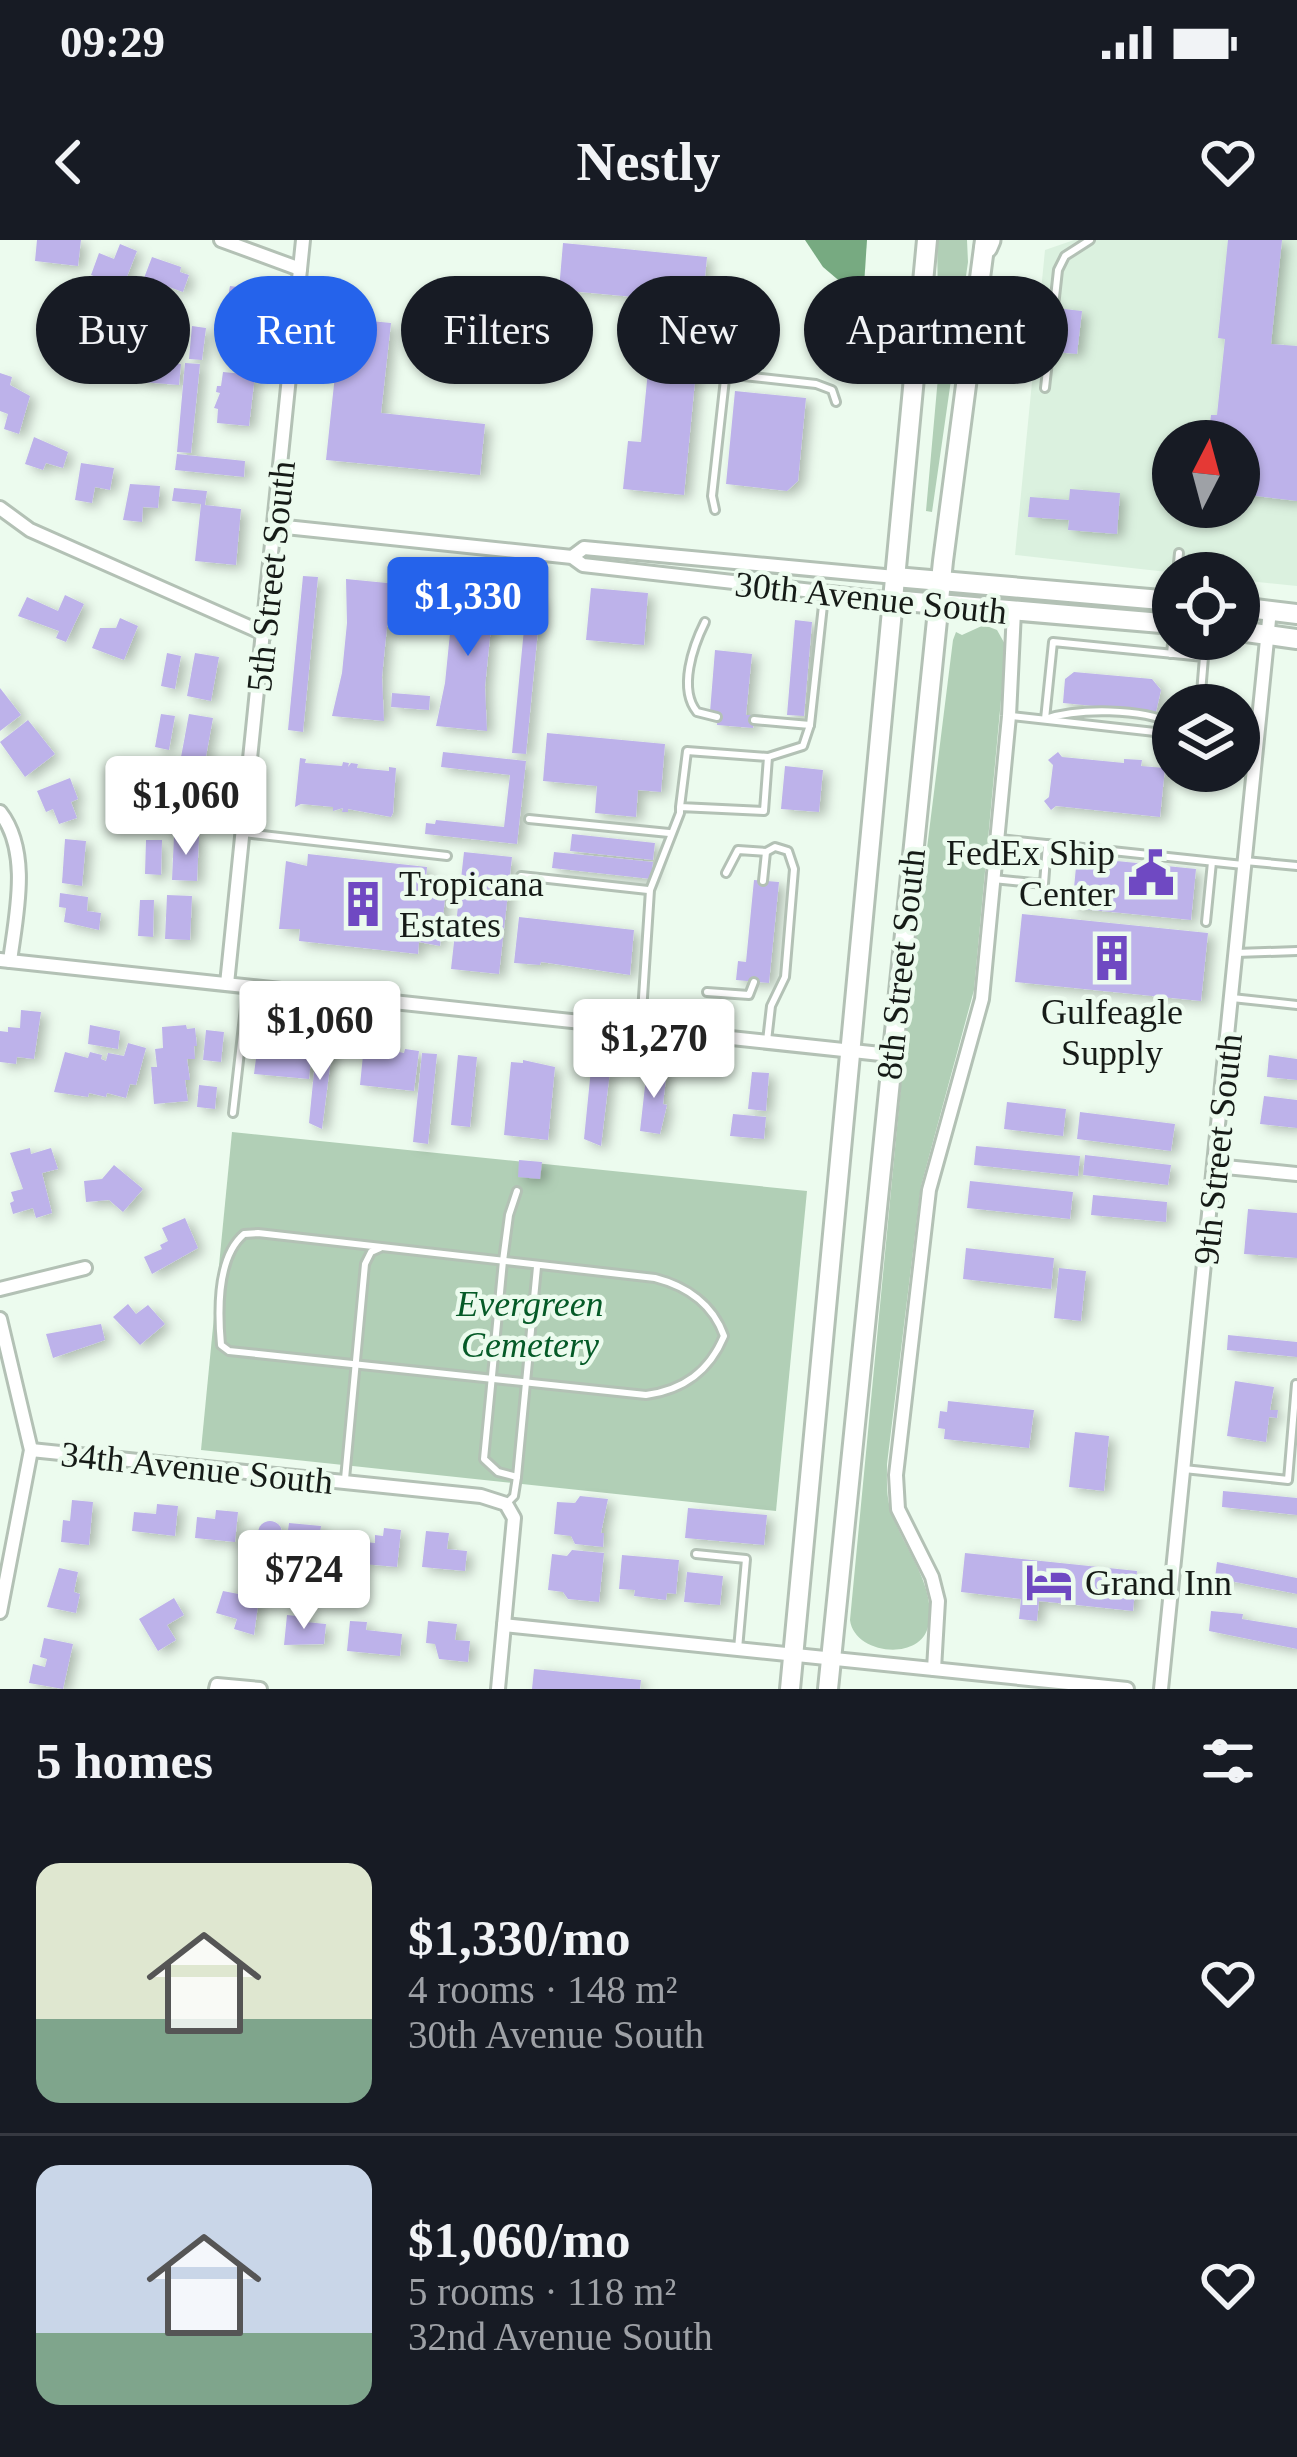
<!DOCTYPE html>
<html lang="en">
<head>
<meta charset="utf-8">
<style>
  body { margin:0; font-family:"Times New Roman",serif; background:#20242c; color:#f1f3f6; height:100vh; display:flex; flex-direction:column; font-size:45px; white-space:nowrap }
  * { box-sizing:border-box; margin:0 }
  p { font-size:39px; color:#9ea1a6 }
  .icon { flex:none; width:66px; height:66px; fill:none; stroke:currentColor; stroke-width:2; stroke-linecap:round; stroke-linejoin:round }
  .map { position:relative; height:1449px; overflow:hidden }
  .panel { display:flex; flex-direction:column; background:#171b24; flex:1 }
  .panel>* { flex:none }
  .top-card { position:absolute; left:36px; top:36px; width:1227px; height:108px; display:flex; gap:24px }
  .needle { width:78px; rotate:6deg }
  .buttons { position:absolute; left:1152px; top:180px; display:grid; gap:24px }
  .buttons a { display:grid; place-items:center; width:108px; height:108px; border-radius:50%; background:#171b24; box-shadow:0 3px 9px #0004; font-size:60px }
  .price { position:absolute; translate:-50% -102px; padding:0 27px; border-radius:12px; background:#fff; color:#222; font-size:39px; line-height:78px; filter:drop-shadow(0 3px 6px #0008) }
  .price::after { content:''; position:absolute; left:50%; top:72px; width:36px; height:27px; margin-left:-18px; background:inherit; clip-path:polygon(0 0,100% 0,50% 100%) }
  .price.active { background:#2563eb; color:#fff }
  ul { padding:0; list-style:none }
  li { display:flex; align-items:center; gap:36px; height:300px; padding:0 36px }
  li+li { border-top:3px solid #363941 }
  li span { display:grid; place-items:center; flex:none; width:336px; height:240px; border-radius:24px; color:#555 }
  li>.icon { margin-inline-start:auto }
  span .icon { width:144px; height:144px; fill:#fffc; stroke-width:1 }
  li b { font-size:51px }
  h2 { display:flex; justify-content:space-between; align-items:center; height:144px; padding:0 36px; font-size:51px }
  .chip { padding:0 42px; border-radius:54px; background:#171b24; box-shadow:0 3px 9px #0004; font-size:42px; line-height:108px }
  .chip.active { background:#2563eb; color:#fff }
  .status { display:flex; justify-content:space-between; align-items:center; height:84px; padding:0 60px; background:#171b24; direction:ltr }
  .status svg { height:33px; fill:currentColor }
  header { display:flex; justify-content:space-between; align-items:center; height:156px; padding:0 36px; background:#171b24; font-size:54px; font-weight:700 }
  .map>svg:first-child { display:block }
  .built { fill:#dbf1df; fill-rule:evenodd }
  .green { fill:#b1cfb6 }
  .water { fill:#77aa81 }
  .building { fill:#bdb2ea; filter:url(#shadow) }
  .lines { fill:none; stroke-linecap:round; stroke-linejoin:round }
  .lane-casing { stroke:#b3c1b5; stroke-width:12 }
  .street-casing { stroke:#b3c1b5; stroke-width:18 }
  .secondary-casing { stroke:#b3c1b5; stroke-width:24 }
  .primary-casing { stroke:#b3c1b5; stroke-width:24 }
  .highway-casing { stroke:#b3c1b5; stroke-width:27 }
  .lane { stroke:#fff; stroke-width:6 }
  .street { stroke:#fff; stroke-width:12 }
  .secondary { stroke:#fff; stroke-width:18 }
  .primary { stroke:#fff; stroke-width:18 }
  .highway { stroke:#fff; stroke-width:21 }
  .labels { text-anchor:middle; stroke-width:9; stroke-linejoin:round; paint-order:stroke }
  .street-label { font-size:36px; fill:#161b17; stroke:#ecfbee }
  .poi-label { font-size:36px; fill:#161b17; stroke:#ecfbee; text-anchor:start }
  .park-label { font-size:36px; font-style:italic; fill:#055a27; stroke:#ecfbee }
</style>
</head>
<body>
<div class="status"><b>09:29</b><svg viewBox="0 0 49 12"><path d="M0 12V9h3v3zM5 12V6h3v6zM10 12V3h3v9zM15 12V0h3v12zM26 1h20v11H26zM47 4h2v5h-2z"/></svg></div>
<header><svg class="icon" aria-label="back" viewBox="0 0 24 24"><path d="M15 5l-7 7 7 7"/></svg>Nestly<svg class="icon" aria-label="heart" viewBox="0 0 24 24"><path d="M12 20l-8-8c-3-5 5-10 8-4 3-6 11-1 8 4z"/></svg></header>
<div class="map">
<svg width="1297" height="1449" viewBox="0 0 1297 1449">
  <defs>
    <filter id="shadow"><feDropShadow dx="6" dy="4" stdDeviation="6" flood-color="#0004"/></filter>
  </defs>
  <rect width="100%" height="100%" fill="#ecfbee"/>
  <path class="built" d="M 1074,0 L 1297,0 L 1297,346 L 1239,340 L 1239,333 L 1176,333 L 1015,315 L 1045,10 ZM 1173,201 L 1239,201 L 1239,267 L 1173,267 Z"/>
  <g class="green">
    <polygon points="937,0 967,0 968,22 932,272 926,271 939,126"/>
    <path d="M 984,385 L 997,390 L 1006,406 L 974,750 L 921,946 L 887,1224 C 887,1240 886,1256 891,1271 C 903,1308 938,1347 928,1387 C 919,1422 854,1414 850,1380 L 913,720 L 953,400 L 956,392 L 962,395 Z"/>
    <polygon points="232,892 807,951 776,1271 201,1210"/>
  </g>
  <polygon class="water" points="805,0 867,0 863,61 823,27"/>
  <g class="building">
    <polygon points="37,0 81,0 78,26 35,21"/>
    <polygon points="1228,0 1282,0 1271,104 1297,106 1297,261 1239,254 1239,201 1208,201 1211,175 1217,175 1225,99 1218,98"/>
    <polygon points="563,3 707,17 684,255 623,249 628,201 641,202 655,59 559,50"/>
    <polygon points="120,4 137,11 123,47 91,35 99,13 114,19"/>
    <polygon points="152,17 181,27 180,32 189,35 183,52 144,38"/>
    <polygon points="230,46 264,50 258,101 225,97 226,84 223,83"/>
    <polygon points="1055,68 1082,71 1077,114 1055,112 1056,101 1051,101"/>
    <polygon points="341,78 391,83 381,173 485,184 480,235 326,220"/>
    <polygon points="192,86 206,88 202,120 189,119"/>
    <polygon points="144,120 181,124 179,145 142,142"/>
    <polygon points="185,123 200,124 191,213 177,212"/>
    <polygon points="223,132 255,135 249,186 217,183 218,169 214,168 220,153 216,152 217,146 221,146"/>
    <polygon points="0,133 12,137 10,145 30,156 19,194 4,189 8,174 0,171"/>
    <polygon points="735,151 806,158 798,241 787,251 726,244"/>
    <polygon points="34,197 68,212 63,228 46,223 43,230 25,224"/>
    <polygon points="177,214 245,221 244,237 175,230"/>
    <polygon points="81,223 114,228 110,250 95,247 92,263 75,260"/>
    <polygon points="130,244 160,246 158,268 143,267 142,282 123,280"/>
    <polygon points="174,248 207,251 205,265 241,269 236,325 195,321 201,264 172,261"/>
    <polygon points="1070,249 1120,253 1117,294 1068,290 1069,280 1028,277 1030,257 1069,260"/>
    <polygon points="303,336 318,337 303,492 288,490"/>
    <polygon points="346,339 397,344 387,387 382,437 384,481 332,476 342,433 347,383"/>
    <polygon points="449,348 500,353 490,397 485,447 487,491 436,486 445,443 450,393"/>
    <polygon points="591,348 648,353 644,405 586,400"/>
    <polygon points="65,355 84,364 66,402 56,398 59,391 18,376 27,357 58,371"/>
    <polygon points="527,358 541,359 526,514 512,513"/>
    <polygon points="120,378 138,386 124,420 92,408 100,388 116,388"/>
    <polygon points="795,380 812,382 804,476 787,475"/>
    <polygon points="715,410 752,414 746,475 755,475 753,488 717,485 718,472 710,472"/>
    <polygon points="167,413 181,416 175,449 161,446"/>
    <polygon points="195,413 219,417 211,461 187,456"/>
    <polygon points="1074,432 1152,439 1161,450 1156,472 1063,463 1065,439"/>
    <polygon points="0,448 21,475 0,491"/>
    <polygon points="392,453 430,456 429,470 391,467"/>
    <polygon points="161,474 175,476 169,510 155,507"/>
    <polygon points="189,474 213,478 205,522 181,517"/>
    <polygon points="28,480 55,514 25,537 0,502"/>
    <polygon points="547,493 665,504 661,552 638,550 636,577 595,573 597,546 543,541"/>
    <polygon points="443,512 526,521 517,604 425,594 426,583 435,584 436,580 504,587 510,535 441,527"/>
    <polygon points="1058,512 1062,517 1124,523 1124,519 1142,520 1141,526 1165,528 1160,577 1056,566 1051,570 1044,561 1049,557 1053,525 1048,520"/>
    <polygon points="300,518 306,519 305,523 342,526 343,522 349,523 348,527 351,523 358,524 357,528 389,531 389,527 396,528 393,573 391,577 348,569 348,572 342,572 343,568 333,571 333,567 301,564 295,567"/>
    <polygon points="785,526 823,530 819,572 781,569"/>
    <polygon points="183,534 207,537 203,581 179,579"/>
    <polygon points="70,538 78,559 71,562 77,578 59,584 53,569 46,572 37,551"/>
    <polygon points="155,538 170,539 167,572 152,571"/>
    <polygon points="572,594 655,603 653,620 570,611"/>
    <polygon points="174,595 199,596 197,641 172,640"/>
    <polygon points="65,599 86,601 82,646 62,643"/>
    <polygon points="146,600 162,600 161,635 145,634"/>
    <polygon points="464,612 512,617 499,734 451,729"/>
    <polygon points="554,612 653,622 651,639 552,628"/>
    <polygon points="308,614 427,627 426,639 447,639 440,706 419,702 418,714 299,701 300,689 279,689 286,621 307,626"/>
    <polygon points="1077,617 1196,629 1191,680 1072,668"/>
    <polygon points="754,640 779,642 769,743 736,740 738,721 746,722"/>
    <polygon points="60,653 88,657 87,671 101,673 99,690 64,682 66,668 59,667"/>
    <polygon points="167,655 192,656 190,700 165,699"/>
    <polygon points="140,660 154,660 153,697 138,696"/>
    <polygon points="1022,674 1208,693 1201,761 1015,742"/>
    <polygon points="519,677 634,690 630,735 541,722 540,725 514,723"/>
    <polygon points="21,770 41,772 34,819 17,817 16,824 0,822 0,791 8,792 8,787 20,788"/>
    <polygon points="90,785 120,791 118,809 88,804"/>
    <polygon points="186,785 187,789 195,788 197,806 194,806 195,819 187,819 190,840 185,840 188,861 154,864 151,827 157,827 155,809 163,808 162,787"/>
    <polygon points="206,790 224,792 221,822 203,820"/>
    <polygon points="259,795 313,800 309,839 254,834"/>
    <polygon points="317,801 333,803 322,889 309,883"/>
    <polygon points="128,803 146,808 136,845 130,844 126,858 107,853 106,857 89,853 88,857 54,852 65,812 88,818 90,812 102,815 101,819 106,821 108,813 124,816"/>
    <polygon points="364,805 404,813 405,809 419,811 414,851 360,845"/>
    <polygon points="422,813 437,814 428,904 413,902"/>
    <polygon points="458,815 477,817 470,887 451,885"/>
    <polygon points="1269,815 1297,819 1297,840 1267,837"/>
    <polygon points="523,820 555,827 548,900 504,895 511,822 523,823"/>
    <polygon points="647,828 667,830 663,864 667,865 660,894 640,891"/>
    <polygon points="591,829 610,831 601,906 584,899"/>
    <polygon points="752,832 769,833 766,871 748,869"/>
    <polygon points="199,845 217,847 215,869 197,867"/>
    <polygon points="1264,856 1297,860 1297,888 1260,884"/>
    <polygon points="1007,862 1066,869 1063,896 1004,889"/>
    <polygon points="1080,872 1175,884 1171,911 1077,899"/>
    <polygon points="733,874 766,877 764,899 730,896"/>
    <polygon points="976,906 1080,916 1078,936 974,925"/>
    <polygon points="30,908 31,914 51,908 58,929 42,933 52,973 36,978 33,968 13,974 10,963 14,961 11,952 23,949 10,913"/>
    <polygon points="1085,915 1171,925 1168,945 1083,935"/>
    <polygon points="519,920 542,922 540,939 518,937"/>
    <polygon points="114,925 143,949 123,972 109,960 86,962 84,941 102,939"/>
    <polygon points="970,941 1073,952 1070,979 967,968"/>
    <polygon points="1093,955 1167,962 1166,982 1091,975"/>
    <polygon points="1248,969 1297,973 1297,1018 1244,1014"/>
    <polygon points="185,978 198,1008 152,1034 144,1017 162,1009 160,1005 168,1001 162,988"/>
    <polygon points="966,1008 1054,1018 1051,1049 963,1039"/>
    <polygon points="1059,1028 1086,1031 1081,1081 1054,1078"/>
    <polygon points="128,1064 136,1074 148,1065 165,1084 140,1105 113,1077"/>
    <polygon points="101,1084 105,1100 53,1118 46,1094"/>
    <polygon points="1228,1095 1297,1102 1297,1117 1227,1110"/>
    <polygon points="1235,1141 1274,1147 1270,1170 1278,1170 1277,1178 1269,1177 1266,1202 1227,1196"/>
    <polygon points="948,1161 1034,1170 1029,1208 944,1199 945,1189 938,1188 940,1171 947,1172"/>
    <polygon points="1075,1192 1109,1196 1104,1251 1069,1247"/>
    <polygon points="1223,1251 1297,1258 1297,1275 1222,1267"/>
    <polygon points="580,1256 608,1259 601,1293 604,1293 603,1307 575,1304 571,1296 554,1294 557,1262 575,1263"/>
    <polygon points="72,1260 93,1262 89,1305 61,1302 63,1280 70,1281"/>
    <polygon points="157,1264 178,1266 175,1296 132,1291 134,1272 156,1274"/>
    <polygon points="688,1268 767,1275 764,1305 685,1298"/>
    <polygon points="216,1270 238,1272 235,1302 195,1298 197,1277 215,1279"/>
    <circle cx="270" cy="1293" r="12"/>
    <polygon points="289,1283 321,1286 318,1308 286,1304"/>
    <polygon points="384,1288 401,1290 397,1327 363,1324 365,1302 375,1303 375,1295 383,1296"/>
    <polygon points="426,1291 449,1293 447,1309 467,1311 465,1331 422,1327"/>
    <polygon points="572,1310 604,1313 599,1362 568,1359 563,1352 548,1350 552,1314 567,1316"/>
    <polygon points="965,1313 1137,1331 1133,1371 1039,1361 1037,1381 1019,1379 1021,1359 961,1352"/>
    <polygon points="622,1315 679,1320 676,1354 667,1353 666,1360 634,1356 635,1350 619,1349"/>
    <polygon points="1217,1322 1297,1338 1297,1354 1215,1338"/>
    <polygon points="59,1328 78,1332 74,1352 80,1354 76,1373 47,1367"/>
    <polygon points="687,1332 723,1336 720,1365 684,1362"/>
    <polygon points="223,1351 259,1358 254,1395 234,1389 237,1379 216,1373"/>
    <polygon points="174,1358 184,1375 167,1385 176,1400 158,1411 139,1379"/>
    <polygon points="1211,1371 1243,1374 1242,1379 1297,1388 1297,1409 1209,1391"/>
    <polygon points="287,1375 306,1377 306,1382 326,1384 324,1404 284,1405"/>
    <polygon points="350,1381 367,1382 366,1390 402,1394 400,1416 347,1411"/>
    <polygon points="428,1381 457,1384 455,1400 470,1401 468,1422 439,1419 435,1404 426,1403"/>
    <polygon points="44,1398 73,1404 63,1449 29,1443 33,1424 45,1427 47,1419 40,1417"/>
    <polygon points="534,1429 641,1440 640,1449 532,1449"/>
  </g>
  <g class="lines">
    <defs>
      <g id="lane">
        <polyline points="1045,148 1058,30 1065,16 1090,0"/>
        <polyline points="715,270 712,256 725,139 734,135 816,144 832,150 836,162"/>
        <polyline points="1177,333 1179,313"/>
        <path d="M 705,382 C 693,406 678,449 697,472 L 717,477"/>
        <polyline points="1171,414 1173,394"/>
        <polyline points="1012,476 1173,494"/>
        <polyline points="754,480 810,485 824,356"/>
        <path d="M 1173,484 C 1142,468 1078,468 1045,479 L 1053,402 L 1204,417 L 1200,465"/>
        <polyline points="768,517 803,506 810,485"/>
        <polyline points="529,579 669,593"/>
        <polyline points="244,593 447,616"/>
        <polyline points="1000,599 1243,625"/>
        <polyline points="1245,621 1297,626"/>
        <polyline points="726,633 738,610 766,612"/>
        <polyline points="521,636 648,650"/>
        <polyline points="993,639 1044,644 1047,604"/>
        <polyline points="763,641 766,612 775,607 788,611 794,629 785,737 771,766 767,801"/>
        <polyline points="1206,682 1212,622"/>
        <polyline points="1236,713 1297,711"/>
        <polyline points="707,752 749,755 754,742"/>
        <polyline points="1232,758 1297,765"/>
        <polyline points="641,788 650,650 680,573 680,567 687,511 768,517 764,571 680,567"/>
        <polyline points="233,873 247,750"/>
        <path d="M 258,993 L 655,1038 C 686,1046 713,1064 724,1096 C 709,1132 683,1150 646,1155 L 229,1111 L 221,1105 C 218,1072 217,1017 244,994 Z"/>
        <polyline points="1184,1229 1288,1240 1296,1144"/>
        <polyline points="517,1237 498,1232 484,1219 503,1021 509,975 517,951"/>
        <polyline points="345,1239 365,1024 371,1012 380,1008"/>
        <polyline points="508,1262 514,1256 517,1237 537,1027"/>
        <polyline points="696,1314 746,1319 738,1409"/>
      </g>
      <g id="street">
        <polyline points="221,0 300,29"/>
        <polyline points="0,268 30,290 265,394"/>
        <polyline points="276,286 572,317 583,325 892,360"/>
        <polyline points="572,317 584,308 895,337"/>
        <path d="M 0,572 C 31,612 16,675 10,721"/>
        <polyline points="0,720 890,815"/>
        <polyline points="227,744 303,0"/>
        <polyline points="1215,926 1297,934"/>
        <polyline points="0,1049 85,1028"/>
        <polyline points="0,1079 31,1210 0,1372"/>
        <polyline points="31,1210 481,1256 506,1264 514,1278 498,1449"/>
        <polyline points="504,1385 1127,1449"/>
        <polyline points="934,1429 938,1361 932,1337 898,1269 896,1235 929,950 982,759 1009,476 1014,371"/>
        <polyline points="216,1449 217,1445 260,1449"/>
        <polyline points="1161,1449 1270,370"/>
      </g>
      <g id="secondary">
        <polyline points="895,337 1173,361"/>
        <polyline points="892,360 1173,384"/>
        <polyline points="1239,367 1297,374"/>
        <polyline points="1239,391 1297,399"/>
      </g>
      <g id="primary">
        <polyline points="790,1449 927,0"/>
        <polyline points="828,1449 943,321 985,0"/>
      </g>
      <polyline id="highway" points="986,7 989,0"/>
    </defs>
    <use href="#lane" class="lane-casing"/>
    <use href="#street" class="street-casing"/>
    <use href="#secondary" class="secondary-casing"/>
    <use href="#primary" class="primary-casing"/>
    <use href="#highway" class="highway-casing"/>
    <use href="#lane" class="lane"/>
    <use href="#street" class="street"/>
    <use href="#secondary" class="secondary"/>
    <use href="#primary" class="primary"/>
    <use href="#highway" class="highway"/>
  </g>
  <defs>
    <symbol id="civic-bare" viewBox="-9 -9 18 18"><path d="M-.6-6.5H3V-4.5H.6V-3L4-1V1h2V6H-6V1h2V-1L-.6-3ZM-1.2 2.5V6h2.4V2.5Z" fill="#6f49c2" stroke="#ecfbee" stroke-width="2.5" paint-order="stroke"/></symbol>
    <symbol id="building-bare" viewBox="-9 -9 18 18"><path d="M-4-6H4V6H1V3H-1V6H-4ZM-2.5-4.3h1.7v1.8h-1.7ZM.8-4.3h1.7v1.8H.8ZM-2.5-1h1.7V.8h-1.7ZM.8-1h1.7V.8H.8Z" fill="#6f49c2" stroke="#ecfbee" stroke-width="2.5" paint-order="stroke"/></symbol>
    <symbol id="hotel-bare" viewBox="-9 -9 18 18"><path d="M-6-4.5h1.5V1H6V5H4.5V3h-9V5H-6ZM-4 0a1.8 1.8 0 1 1 3.6 0ZM.5 0V-2.5h3Q6-2.5 6 0Z" fill="#6f49c2" stroke="#ecfbee" stroke-width="2.5" paint-order="stroke"/></symbol>
  </defs>
  <g fill-rule="evenodd">
    <use href="#civic-bare" x="1118" y="600" width="66" height="66"/>
    <use href="#building-bare" x="330" y="631" width="66" height="66"/>
    <use href="#building-bare" x="1079" y="685" width="66" height="66"/>
    <use href="#hotel-bare" x="1016" y="1309" width="66" height="66"/>
  </g>
  <g class="labels">
    <g class="street-label">
      <text transform="translate(270 336) rotate(-84)" y="13">5th Street South</text>
      <text transform="translate(871 357) rotate(6)" y="13">30th Avenue South</text>
      <text transform="translate(900 724) rotate(-84)" y="13">8th Street South</text>
      <text transform="translate(1217 909) rotate(-84)" y="13">9th Street South</text>
      <text transform="translate(197 1227) rotate(6)" y="13">34th Avenue South</text>
    </g>
    <g class="poi-label">
      <text x="1115" y="625" text-anchor="end">FedEx Ship<tspan x="1115" dy="41">Center</tspan></text>
      <text x="399" y="656">Tropicana<tspan x="399" dy="41">Estates</tspan></text>
      <text x="1112" y="784" text-anchor="middle">Gulfeagle<tspan x="1112" dy="41">Supply</tspan></text>
      <text x="1085" y="1355">Grand Inn</text>
    </g>
    <g class="park-label">
      <text x="530" y="1076">Evergreen<tspan x="530" dy="41">Cemetery</tspan></text>
    </g>
  </g>
</svg>
<div class="buttons">
<a><svg class="needle" viewBox="-14 -14 28 28"><path d="M0-13l5 13h-10z" fill="#e53935"/><path d="M0 13l5-13h-10z" fill="#9ea1a6"/></svg></a>
<a><svg class="icon" aria-label="locate" viewBox="0 0 24 24"><circle cx="12" cy="12" r="6"/><path d="M12 2v4M12 18v4M2 12h4M18 12h4"/></svg></a>
<a><svg class="icon" aria-label="layers" viewBox="0 0 24 24"><path d="M12 4l9 5-9 5-9-5zM3 14l9 5 9-5"/></svg></a>
</div>
<b class="price active" style="left:468px;top:419px">$1,330</b>
<b class="price" style="left:186px;top:618px">$1,060</b>
<b class="price" style="left:320px;top:843px">$1,060</b>
<b class="price" style="left:654px;top:861px">$1,270</b>
<b class="price" style="left:304px;top:1392px">$724</b>
<div class="top-card">
<a class="chip">Buy</a>
<a class="chip active">Rent</a>
<a class="chip">Filters</a>
<a class="chip">New</a>
<a class="chip">Apartment</a>
</div>
</div>
<section class="panel">
<h2>5 homes<svg class="icon" aria-label="filters" viewBox="0 0 24 24"><path d="M4 7h16M4 17h16"/><circle cx="9" cy="7" r="2"/><circle cx="15" cy="17" r="2"/></svg></h2>
<ul>
<li><span style="background:linear-gradient(#dfe7d0 65%,#7fa58c 0)"><svg class="icon" aria-label="home" viewBox="0 0 24 24"><path d="M3 11l9-7 9 7M6 9v11h12V9"/></svg></span><div><b>$1,330/mo</b><p>4 rooms · 148 m²</p><p>30th Avenue South</p></div><svg class="icon" aria-label="heart" viewBox="0 0 24 24"><path d="M12 20l-8-8c-3-5 5-10 8-4 3-6 11-1 8 4z"/></svg></li>
<li><span style="background:linear-gradient(#c9d6e8 70%,#7fa58c 0)"><svg class="icon" aria-label="home" viewBox="0 0 24 24"><path d="M3 11l9-7 9 7M6 9v11h12V9"/></svg></span><div><b>$1,060/mo</b><p>5 rooms · 118 m²</p><p>32nd Avenue South</p></div><svg class="icon" aria-label="heart" viewBox="0 0 24 24"><path d="M12 20l-8-8c-3-5 5-10 8-4 3-6 11-1 8 4z"/></svg></li>
</ul>
</section>
</body>
</html>
